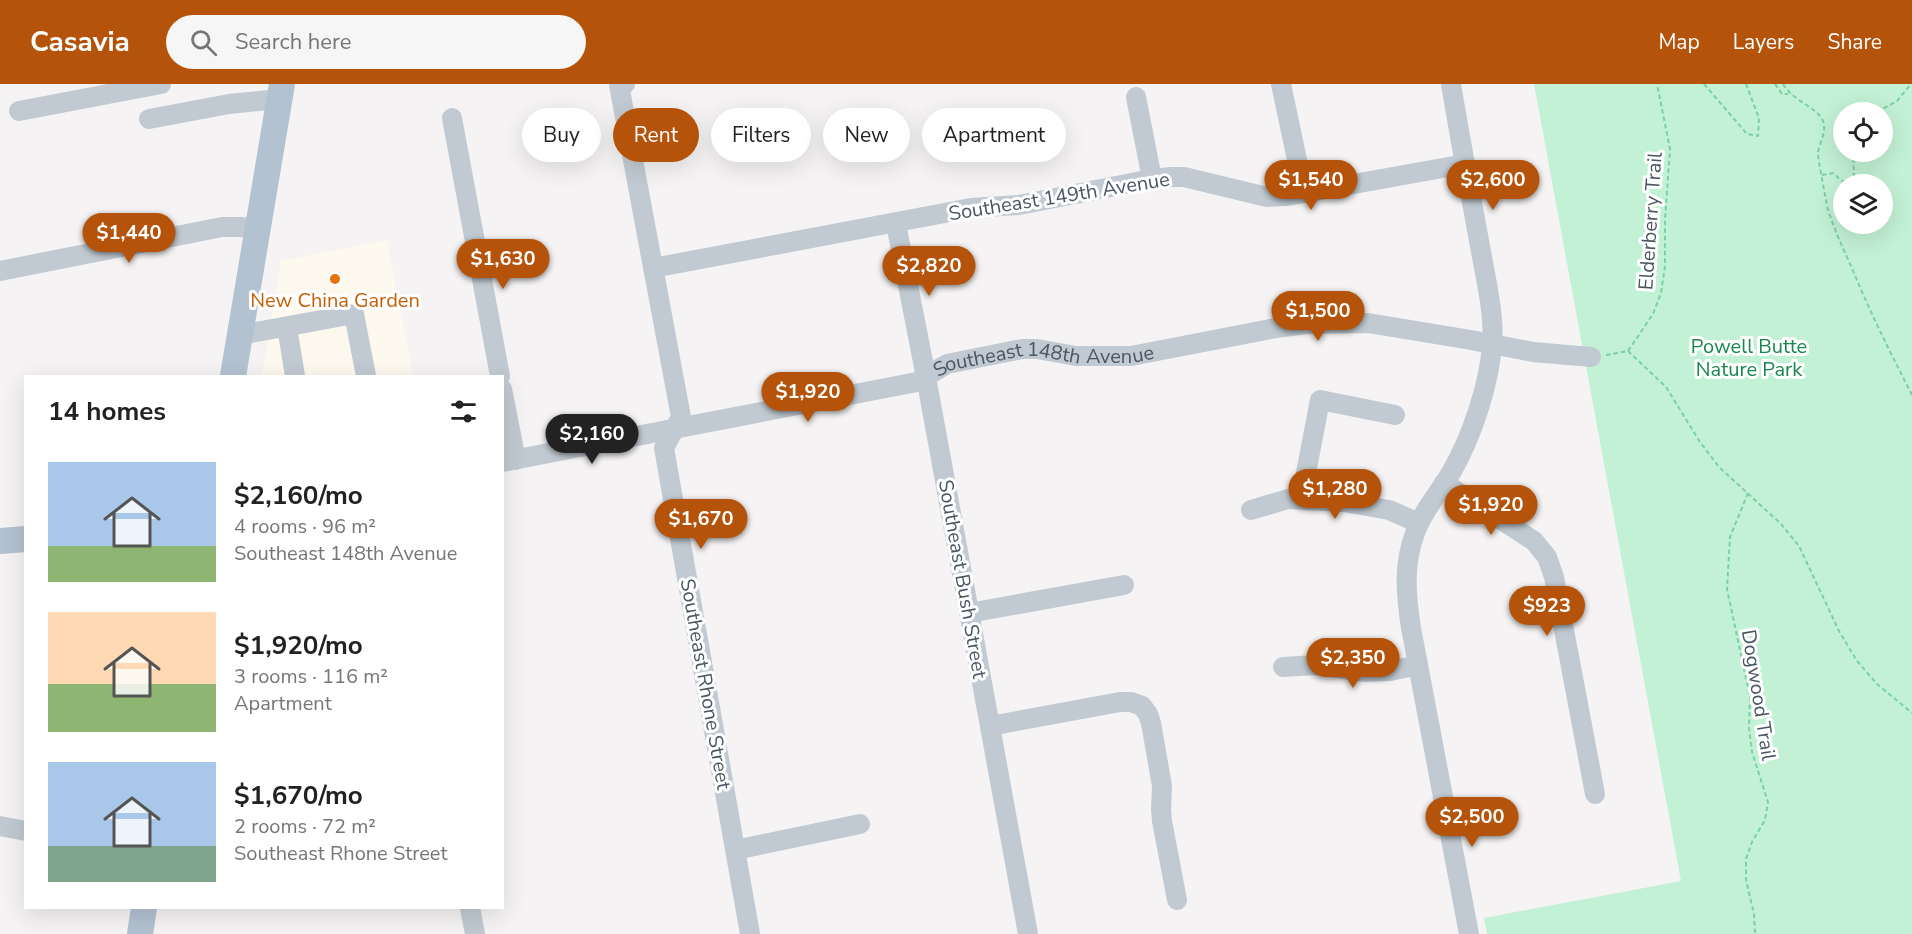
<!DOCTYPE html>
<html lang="en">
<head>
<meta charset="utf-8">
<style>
  body { margin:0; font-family:"Nunito Sans",sans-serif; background:#f6f6f6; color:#222; height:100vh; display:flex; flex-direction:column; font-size:22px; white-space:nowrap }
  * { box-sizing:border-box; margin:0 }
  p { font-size:20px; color:#767676 }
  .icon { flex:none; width:33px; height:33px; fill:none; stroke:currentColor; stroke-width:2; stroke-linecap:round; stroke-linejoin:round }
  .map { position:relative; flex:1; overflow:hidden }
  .panel { position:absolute; left:24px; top:291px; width:480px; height:534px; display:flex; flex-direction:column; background:#fff; border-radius:0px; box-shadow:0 6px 24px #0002 }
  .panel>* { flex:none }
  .guide { position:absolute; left:522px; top:24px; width:570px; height:54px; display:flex; gap:12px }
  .buttons { position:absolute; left:1833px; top:18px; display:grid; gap:12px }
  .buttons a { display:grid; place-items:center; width:60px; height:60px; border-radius:50%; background:#fff; box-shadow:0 6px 24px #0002; font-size:30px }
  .price { position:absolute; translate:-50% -51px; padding:0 14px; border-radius:21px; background:#b45309; color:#fff; font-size:20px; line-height:39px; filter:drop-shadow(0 2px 3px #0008) }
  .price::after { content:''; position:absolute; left:50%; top:36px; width:18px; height:14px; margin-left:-9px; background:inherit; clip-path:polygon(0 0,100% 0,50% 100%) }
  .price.current { background:#222; color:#fff }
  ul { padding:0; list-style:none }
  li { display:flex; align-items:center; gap:18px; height:150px; padding:0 24px }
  li span { display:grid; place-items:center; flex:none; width:168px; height:120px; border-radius:0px; color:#555 }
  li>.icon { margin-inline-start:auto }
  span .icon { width:72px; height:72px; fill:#fffc; stroke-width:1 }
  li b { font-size:26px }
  h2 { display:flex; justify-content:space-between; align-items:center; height:72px; padding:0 24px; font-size:26px }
  .tag { padding:0 21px; border-radius:27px; background:#fff; box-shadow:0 6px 24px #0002; font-size:21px; line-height:54px }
  .tag.current { background:#b45309; color:#fff }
  header { display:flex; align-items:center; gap:36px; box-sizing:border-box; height:84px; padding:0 30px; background:#b45309; color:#fff }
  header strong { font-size:28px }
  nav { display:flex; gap:33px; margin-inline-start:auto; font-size:21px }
  .search { width:420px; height:54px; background:#f6f6f6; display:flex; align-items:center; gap:15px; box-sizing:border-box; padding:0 21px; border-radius:33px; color:#767676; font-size:22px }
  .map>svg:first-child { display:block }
  .commercial { fill:#fdf9ef }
  .green { fill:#c3f1d5; fill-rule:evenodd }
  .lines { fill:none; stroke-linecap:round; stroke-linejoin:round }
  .path { stroke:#7ad0a6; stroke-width:2; stroke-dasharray:4.5 3; stroke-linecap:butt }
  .minor { stroke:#c1cad2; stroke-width:20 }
  .major { stroke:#b3c2d1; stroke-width:26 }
  .food-dot { fill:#e8710a; stroke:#fff; stroke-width:2 }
  .labels { text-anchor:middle; stroke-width:6; stroke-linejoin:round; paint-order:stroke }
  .street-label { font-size:20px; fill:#4a5661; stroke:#fff }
  .food-label { font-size:20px; fill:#c56008; stroke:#fff }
  .park-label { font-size:20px; fill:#17864f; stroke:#fff }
</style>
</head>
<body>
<header>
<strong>Casavia</strong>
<div class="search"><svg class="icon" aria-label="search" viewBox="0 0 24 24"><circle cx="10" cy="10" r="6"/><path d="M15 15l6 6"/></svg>Search here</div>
<nav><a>Map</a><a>Layers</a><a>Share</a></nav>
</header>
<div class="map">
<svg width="1912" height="850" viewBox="0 0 1912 850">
  <rect width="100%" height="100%" fill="#f5f3f3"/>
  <polygon class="commercial" points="387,156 413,292 262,292 281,177"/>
  <path class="green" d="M 1534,0 L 1912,0 L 1912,850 L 1487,850 L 1484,834 L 1681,797 ZM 1844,28 L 1882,28 L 1882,68 L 1844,68 ZM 1844,100 L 1882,100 L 1882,140 L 1844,140 Z"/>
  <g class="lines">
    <g class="path">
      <polyline points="1704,0 1747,50 1758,52 1759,34 1746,0"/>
      <polyline points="1775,0 1782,10 1788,10"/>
      <path d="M 1783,0 C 1794,18 1816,22 1823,37 C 1827,47 1820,58 1818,68 C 1817,71 1826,115 1827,122 C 1833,143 1842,162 1851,182 C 1869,226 1890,268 1912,311"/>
      <polyline points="1877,28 1897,17 1911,0"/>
      <path d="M 1822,91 L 1834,89 C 1840,96 1843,100 1852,97 L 1854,91 L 1853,68"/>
      <polyline points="1628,267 1666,303 1700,358 1719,383 1781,440 1799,462 1839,547 1857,577 1877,600 1912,629"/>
      <polyline points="1606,271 1628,267 1653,230 1661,209 1665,182 1665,136 1670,65 1657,0"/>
      <polyline points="1748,409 1730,453 1727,505 1750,613 1749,644 1752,668 1768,718 1765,736 1752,758 1746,775 1746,796 1754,830 1755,850"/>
    </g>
    <g class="minor">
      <polyline points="625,0 619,1 681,333 664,364 750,850"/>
      <polyline points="1281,0 1304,109"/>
      <path d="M 1451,0 C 1460,54 1470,108 1480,162 C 1485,192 1495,231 1492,261 C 1489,301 1472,352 1452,387 C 1440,408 1423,426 1415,449 C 1403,481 1406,511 1411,544 L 1469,850"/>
      <polyline points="1136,13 1152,95"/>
      <polyline points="19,27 161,0"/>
      <polyline points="452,34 500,292"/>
      <polyline points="149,35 229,20 279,15"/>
      <polyline points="896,140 926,293 1028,850"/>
      <polyline points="653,184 971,124 1019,121 1152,95 1172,93 1184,93 1267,113 1287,112 1465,80"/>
      <polyline points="0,187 222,143 240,143 258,145"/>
      <polyline points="287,243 295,292"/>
      <polyline points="240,251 354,230 366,292"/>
      <polyline points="502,305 516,376"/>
      <path id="s1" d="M 502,378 L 917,298 L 947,280 L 1022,265 L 1037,265 L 1076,272 L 1131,272 L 1276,244 L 1306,240 L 1368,239 L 1471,256 L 1533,268 L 1591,273"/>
      <polyline points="1444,399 1534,457 1547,473 1554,493 1595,710"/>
      <polyline points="1301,415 1320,316 1395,331"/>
      <polyline points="1251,426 1288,415 1344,418 1389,426 1419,439"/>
      <polyline points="969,529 1124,501"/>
      <polyline points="1283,583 1316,581 1366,588 1390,587 1418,581"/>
      <polyline points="990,642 1120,618 1131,618 1142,622 1148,630 1151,639 1162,702 1161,725 1162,737 1177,816"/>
      <polyline points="0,742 26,747"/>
      <polyline points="735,766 860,740"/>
      <polyline points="470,824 475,850"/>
    </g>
    <g class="major">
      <polyline points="233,292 282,0"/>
      <polyline points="0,457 26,455"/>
      <polyline points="140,850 144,824"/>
    </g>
  </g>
  <circle class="food-dot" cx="335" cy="195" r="6"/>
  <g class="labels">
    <g class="street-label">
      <text transform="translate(1059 112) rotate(-9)" y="7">Southeast 149th Avenue</text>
      <text transform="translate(1650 137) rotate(-86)" y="7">Elderberry Trail</text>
      <text dy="7" stroke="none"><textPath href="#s1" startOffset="555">Southeast 148th Avenue</textPath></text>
      <text transform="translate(963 495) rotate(80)" y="7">Southeast Bush Street</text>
      <text transform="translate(706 600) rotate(80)" y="7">Southeast Rhone Street</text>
      <text transform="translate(1759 611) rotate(81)" y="7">Dogwood Trail</text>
    </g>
    <g class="food-label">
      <text x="335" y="223">New China Garden</text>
    </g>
    <g class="park-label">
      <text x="1749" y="269">Powell Butte<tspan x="1749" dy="23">Nature Park</tspan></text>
    </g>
  </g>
</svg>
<div class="buttons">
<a><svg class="icon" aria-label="locate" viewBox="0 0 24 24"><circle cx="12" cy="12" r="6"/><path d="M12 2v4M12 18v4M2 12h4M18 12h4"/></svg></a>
<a><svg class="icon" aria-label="layers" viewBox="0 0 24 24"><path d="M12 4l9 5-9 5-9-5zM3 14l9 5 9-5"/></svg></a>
</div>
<b class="price" style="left:1311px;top:127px">$1,540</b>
<b class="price" style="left:1493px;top:127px">$2,600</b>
<b class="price" style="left:129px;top:180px">$1,440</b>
<b class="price" style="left:503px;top:206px">$1,630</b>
<b class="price" style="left:929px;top:213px">$2,820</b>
<b class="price" style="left:1318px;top:258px">$1,500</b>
<b class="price" style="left:808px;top:339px">$1,920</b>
<b class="price current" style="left:592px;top:381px">$2,160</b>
<b class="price" style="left:1335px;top:436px">$1,280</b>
<b class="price" style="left:1491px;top:452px">$1,920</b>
<b class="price" style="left:701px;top:466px">$1,670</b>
<b class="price" style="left:1547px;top:553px">$923</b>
<b class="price" style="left:1353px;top:605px">$2,350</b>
<b class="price" style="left:1472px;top:764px">$2,500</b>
<div class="guide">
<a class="tag">Buy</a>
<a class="tag current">Rent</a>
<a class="tag">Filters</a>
<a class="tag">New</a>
<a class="tag">Apartment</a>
</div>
<section class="panel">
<h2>14 homes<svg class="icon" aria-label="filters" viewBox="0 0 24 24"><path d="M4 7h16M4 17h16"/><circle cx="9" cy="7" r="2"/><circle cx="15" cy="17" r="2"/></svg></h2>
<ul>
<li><span style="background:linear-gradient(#a9c7e8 70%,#8fb573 0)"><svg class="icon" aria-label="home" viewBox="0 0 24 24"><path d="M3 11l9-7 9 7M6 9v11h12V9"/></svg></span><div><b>$2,160/mo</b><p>4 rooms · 96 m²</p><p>Southeast 148th Avenue</p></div></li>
<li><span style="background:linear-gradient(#ffd9b3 60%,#8fb573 0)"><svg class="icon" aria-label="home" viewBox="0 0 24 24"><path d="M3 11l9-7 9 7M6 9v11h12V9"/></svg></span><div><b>$1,920/mo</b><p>3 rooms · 116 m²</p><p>Apartment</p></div></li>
<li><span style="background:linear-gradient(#a9c7e8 70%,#7fa58c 0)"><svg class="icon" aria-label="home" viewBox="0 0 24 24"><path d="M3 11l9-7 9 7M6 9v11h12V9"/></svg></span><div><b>$1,670/mo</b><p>2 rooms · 72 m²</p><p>Southeast Rhone Street</p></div></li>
</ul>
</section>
</div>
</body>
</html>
